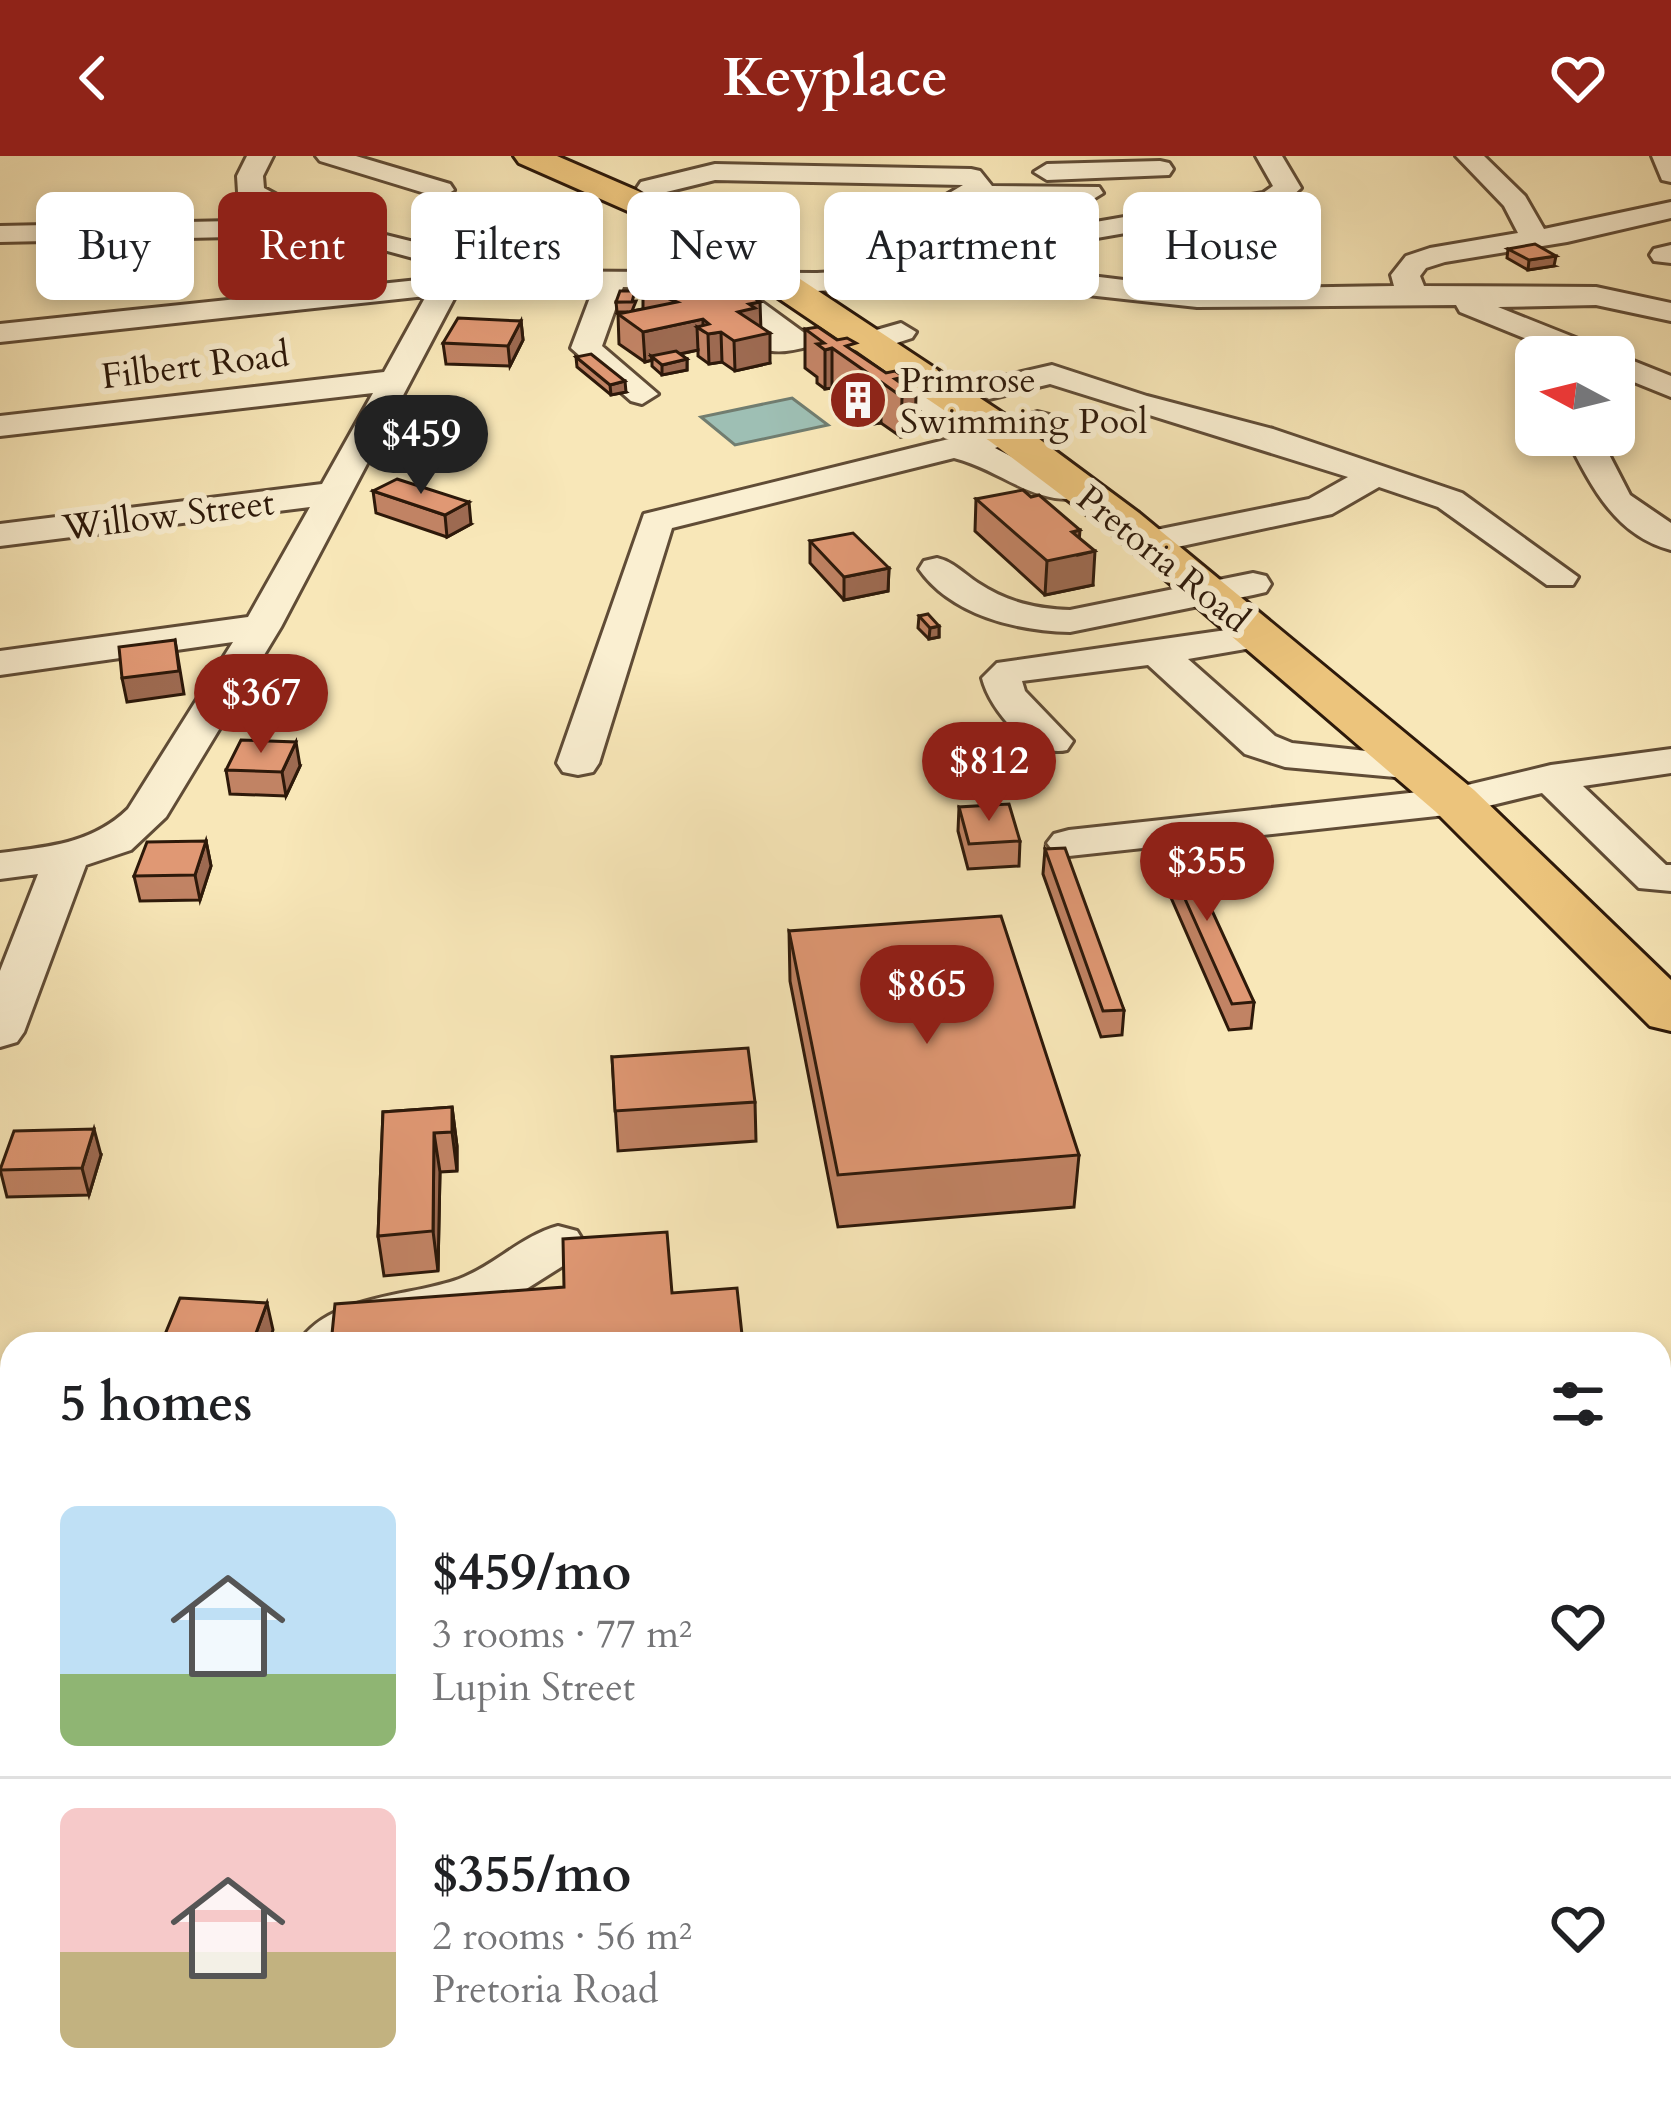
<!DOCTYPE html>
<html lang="en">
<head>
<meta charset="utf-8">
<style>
  body { margin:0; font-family:Cardo,serif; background:#f2f2f2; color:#202124; height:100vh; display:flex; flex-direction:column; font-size:45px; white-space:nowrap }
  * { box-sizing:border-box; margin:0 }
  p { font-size:39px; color:#757577 }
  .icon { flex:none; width:66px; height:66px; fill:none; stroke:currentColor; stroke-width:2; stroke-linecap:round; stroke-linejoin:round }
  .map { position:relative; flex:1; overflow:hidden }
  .side { position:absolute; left:0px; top:1176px; width:1671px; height:771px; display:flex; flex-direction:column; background:#fff; border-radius:36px 36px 0 0; box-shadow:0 6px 18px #0003 }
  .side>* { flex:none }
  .top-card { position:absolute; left:36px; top:36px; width:1599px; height:108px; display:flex; gap:24px }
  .needle { width:78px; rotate:277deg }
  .controls { position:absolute; left:1515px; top:180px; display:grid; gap:24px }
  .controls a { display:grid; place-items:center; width:120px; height:120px; border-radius:18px; background:#fff; box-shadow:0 6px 18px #0003; font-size:60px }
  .price { position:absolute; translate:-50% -102px; padding:0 27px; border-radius:42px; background:#8f2418; color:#fff; font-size:39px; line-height:78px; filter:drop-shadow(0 3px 6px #0008) }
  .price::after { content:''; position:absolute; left:50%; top:72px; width:36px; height:27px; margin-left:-18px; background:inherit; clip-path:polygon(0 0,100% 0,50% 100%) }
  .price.active { background:#222; color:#fff }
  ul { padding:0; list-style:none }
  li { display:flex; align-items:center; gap:36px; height:300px; padding:0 60px }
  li+li { border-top:3px solid #e0e0e0 }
  li span { display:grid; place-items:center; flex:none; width:336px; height:240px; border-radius:18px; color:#555 }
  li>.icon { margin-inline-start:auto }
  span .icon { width:144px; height:144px; fill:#fffc; stroke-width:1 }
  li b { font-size:51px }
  h2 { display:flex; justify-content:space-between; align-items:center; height:144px; padding:0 60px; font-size:51px }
  .chip { padding:0 42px; border-radius:18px; background:#fff; box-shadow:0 6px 18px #0003; font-size:42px; line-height:108px }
  .chip.active { background:#8f2418; color:#fff }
  header { display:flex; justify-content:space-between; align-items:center; height:156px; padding:0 60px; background:#8f2418; color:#fff; font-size:54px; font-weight:700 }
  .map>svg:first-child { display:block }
  .water { fill:#9ebfb4; stroke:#717d70; stroke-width:3 }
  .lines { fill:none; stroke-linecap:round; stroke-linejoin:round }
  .minor-casing { stroke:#604c36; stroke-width:6 }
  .major-casing { stroke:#2d190a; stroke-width:6 }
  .minor { fill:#faefd1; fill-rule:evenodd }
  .major { fill:#ecc47c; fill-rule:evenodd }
  .wall { fill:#c18364; stroke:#2d190a; stroke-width:3 }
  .shaded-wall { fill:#9d6a51; stroke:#2d190a; stroke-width:3 }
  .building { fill:#e09874; stroke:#2d190a; stroke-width:3 }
  .labels { text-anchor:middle; stroke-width:12; stroke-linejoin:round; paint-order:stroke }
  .far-street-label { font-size:36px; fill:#2d190a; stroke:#faefd1 }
  .far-poi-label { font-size:36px; fill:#2d190a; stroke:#faefd1; text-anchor:start }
</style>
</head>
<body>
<header><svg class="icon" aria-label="back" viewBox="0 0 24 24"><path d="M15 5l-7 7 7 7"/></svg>Keyplace<svg class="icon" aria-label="heart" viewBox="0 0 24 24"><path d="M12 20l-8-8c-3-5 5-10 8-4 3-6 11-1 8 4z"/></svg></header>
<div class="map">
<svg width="1671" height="1946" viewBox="0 0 1671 1946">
  <rect width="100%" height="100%" fill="#f8e7b8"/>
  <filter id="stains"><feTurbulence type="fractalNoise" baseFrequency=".00167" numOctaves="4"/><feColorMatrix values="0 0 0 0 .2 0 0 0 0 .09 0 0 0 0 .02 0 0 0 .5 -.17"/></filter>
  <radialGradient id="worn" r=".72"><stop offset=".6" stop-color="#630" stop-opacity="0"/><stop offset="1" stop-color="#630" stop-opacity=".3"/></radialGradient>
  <polygon class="water" points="792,242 828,269 735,289 701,261"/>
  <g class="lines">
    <defs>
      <g id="minor">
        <path d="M 247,0 L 273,0 L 263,20 L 264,32 L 321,63 L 499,107 L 502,115 L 817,117 L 1010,107 L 1012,98 L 1032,89 L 994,70 L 977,47 L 950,45 L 946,39 L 963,29 L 715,24 L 650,40 L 637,32 L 641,26 L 715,8 L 971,13 L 980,15 L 992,30 L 1099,31 L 1103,37 L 1090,45 L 1004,46 L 1014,58 L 1055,79 L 1084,68 L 1263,37 L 1273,30 L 1256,0 L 1282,0 L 1301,32 L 1281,50 L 1091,83 L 1026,112 L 1197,133 L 1394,130 L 1391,119 L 1406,100 L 1430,92 L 1518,77 L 1504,50 L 1456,0 L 1484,0 L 1525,40 L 1544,73 L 1671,46 L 1671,62 L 1567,86 L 1445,106 L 1426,112 L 1420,120 L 1424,130 L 1596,131 L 1671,147 L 1671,165 L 1596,149 L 1498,151 L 1671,220 L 1671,241 L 1614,218 L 1614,201 L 1571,201 L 1460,156 L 1456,149 L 1197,151 L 1042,134 L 1001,123 L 817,135 L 707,133 L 755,141 L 814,184 L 810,190 C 781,198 761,200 740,176 L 754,167 L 737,155 L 692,147 L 687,141 L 700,133 L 623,131 L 602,190 L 658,238 L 642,248 L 631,245 L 571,192 L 594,131 L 525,130 L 457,137 L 281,471 L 166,661 L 131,694 L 86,709 L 24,876 L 17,886 L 0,891 L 0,815 L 38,718 L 0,723 L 0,697 C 47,691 92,688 128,653 L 233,486 L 0,519 L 0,495 L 248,461 L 310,351 L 0,390 L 0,368 L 322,328 L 373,237 L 0,280 L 0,260 L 384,216 L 426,140 L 0,186 L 0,168 L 437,122 L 443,110 L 328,79 L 0,86 L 0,70 L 283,64 L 238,36 L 237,20 Z"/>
        <polygon points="316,0 356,0 450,28 454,34 441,42 320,5"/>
        <polygon points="1652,0 1671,0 1671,26 1662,24"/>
        <polygon points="1160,5 1169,7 1173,13 1169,19 1047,24 1034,16 1047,8"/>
        <polygon points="1671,89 1671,107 1654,105 1650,99 1654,93"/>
        <path d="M 901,167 L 916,176 L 912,182 L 875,194 L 987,272 L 1037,256 L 1049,259 L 1053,266 L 1049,273 L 995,292 L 1052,322 L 1090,326 L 1095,333 L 1090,340 C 1037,354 1003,314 954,302 L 672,372 L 599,607 L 593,616 L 578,619 L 563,616 L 557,607 L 644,358 L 957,281 L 842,195 L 845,183 Z"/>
        <polygon points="1052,209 1147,240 1273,273 1462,337 1578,421 1573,429 1547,429 1438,351 1379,331 1332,358 1149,397 1136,394 1131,386 1136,378 1309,343 1348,321 1050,228 989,243 973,233 978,226"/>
        <path d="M 1565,279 L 1599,279 L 1630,339 L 1671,367 L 1671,394 C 1613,379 1590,327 1565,279 Z"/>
        <path d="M 937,402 C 954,406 964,418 978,427 C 1007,446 1036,453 1070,454 L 1253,417 L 1266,420 L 1271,428 L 1266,436 L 1253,439 L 1070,476 C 1017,475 951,459 919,413 L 924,405 Z"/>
        <path d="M 1261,469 L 1275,472 L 1280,480 L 1275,488 L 1188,503 L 1275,580 L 1292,587 L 1432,602 L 1438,611 L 1432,620 L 1417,623 L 1285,611 L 1245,598 L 1148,509 L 1022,525 L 1025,535 L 1073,585 L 1067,594 C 1032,603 990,555 982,522 L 997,507 Z"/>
        <polygon points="1671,593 1671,617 1583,630 1666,709 1671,709 1671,735 1639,732 1542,637 1455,658 1069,700 1054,696 1047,687 1054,678 1069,674 1455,632 1551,609"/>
        <path d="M 558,1070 L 577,1075 L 585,1088 L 577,1101 L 501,1149 L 369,1188 L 298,1188 C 327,1139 410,1141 459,1123 C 494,1110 521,1080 558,1070 Z"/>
        <polygon points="1671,1284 1671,1328 1659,1329 1659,1285"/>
        <rect x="0" y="1335" width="12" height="46"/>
        <rect x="0" y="1805" width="12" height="66"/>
        <rect x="22" y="1935" width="76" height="11"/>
        <polygon points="1131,1935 1207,1935 1211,1946 1135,1946"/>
      </g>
      <polygon id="major" points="514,0 557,0 661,45 791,117 1019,268 1139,357 1474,634 1671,824 1671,875 1650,870 1436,656 1109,375 991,286 765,133 637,59 519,7"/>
    </defs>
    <use href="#minor" class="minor-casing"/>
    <use href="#major" class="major-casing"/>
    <use href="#minor" class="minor"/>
    <use href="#major" class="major"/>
  </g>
  <g class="wall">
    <polygon points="1508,93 1554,110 1528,114 1507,102"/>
    <polygon points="643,123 760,171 770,207 735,215 722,206 709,208 698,200 698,194 680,198 687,203 687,214 662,219 652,210 652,204 645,206 619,188 618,158 628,156 617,156 616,146 636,145 632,155 643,153"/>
    <polygon points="521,165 523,184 510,210 446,208 443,187"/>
    <polygon points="805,173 856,196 886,217 904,221 904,230 915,278 901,281 881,267 873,268 865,262 865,255 832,232 825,233 817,227 817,221 805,212"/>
    <polygon points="576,201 626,236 611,239 577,211"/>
    <polygon points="466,260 468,281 459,301 406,299 404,278"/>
    <polygon points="373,335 471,368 447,381 376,357"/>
    <polygon points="976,343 1079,382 1093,429 1045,439 975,375"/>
    <polygon points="810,385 889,412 888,435 844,444 810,407"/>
    <polygon points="919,460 939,470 939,481 929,483 918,472"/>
    <polygon points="300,610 286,640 230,638 226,614"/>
    <polygon points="959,651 1020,685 1019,710 968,713 958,675"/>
    <polygon points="206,685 211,710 200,744 140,745 134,720"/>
    <polygon points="1160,687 1254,846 1251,872 1229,874 1158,712"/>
    <polygon points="1045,693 1124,854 1122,879 1101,881 1043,718"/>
    <polygon points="789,775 1079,999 1074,1051 838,1071 790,825"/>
    <polygon points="612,901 755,946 756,985 618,995"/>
    <polygon points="452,951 457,990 457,1015 440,1016 438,1115 384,1120 378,1080 383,956"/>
    <polygon points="101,999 89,1039 7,1041 0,1013"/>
  </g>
  <g class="shaded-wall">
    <polygon points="1556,100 1554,110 1528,114 1529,104"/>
    <polygon points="760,146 761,175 770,177 770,207 735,215 734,185 738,156 749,148"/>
    <polygon points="703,163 703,175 697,171 698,194 656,203 651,200 652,204 645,206 643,176"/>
    <polygon points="521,165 523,184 510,210 508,190"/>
    <polygon points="721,176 722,206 709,208 708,178"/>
    <polygon points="832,192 832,232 825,233 825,194"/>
    <polygon points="687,203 687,214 662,219 662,209"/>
    <polygon points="904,221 904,240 916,238 915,278 901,281 902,241 895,223"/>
    <polygon points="625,225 626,236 611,239 610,229"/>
    <polygon points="881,226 881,267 873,268 874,228"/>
    <polygon points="466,260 468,281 459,301 456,280"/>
    <polygon points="469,346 471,368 447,381 445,359"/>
    <polygon points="1080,374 1078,399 1095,395 1093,429 1045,439 1047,405 1072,376"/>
    <polygon points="889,412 888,435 844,444 844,421"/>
    <polygon points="939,470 939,481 929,483 930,472"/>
    <polygon points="175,484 184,538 127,546 122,522"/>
    <polygon points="296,586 300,610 286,640 282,616"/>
    <polygon points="206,685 211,710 200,744 195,719"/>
    <polygon points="452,951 457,990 457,1015 452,976"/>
    <polygon points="94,973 101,999 89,1039 82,1012"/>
    <polygon points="434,977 440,1016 438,1115 433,1075"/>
    <polygon points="267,1147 273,1174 268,1188 252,1188"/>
  </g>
  <g class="building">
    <polygon points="1535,88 1556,100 1529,104 1508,93"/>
    <polygon points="678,116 712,138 747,137 760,146 749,148 755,152 738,156 770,177 734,185 721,176 708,178 697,171 709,168 703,163 643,176 618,158 677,146 642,132 654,130 643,123"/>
    <polygon points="620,135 635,135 632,146 616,146"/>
    <polygon points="458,162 521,165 508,190 443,187"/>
    <polygon points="818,171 837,184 847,182 856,187 846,190 886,217 895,215 904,221 895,223 916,238 902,241 881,226 874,228 865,222 872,220 832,192 825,194 817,188 824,187 805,173"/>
    <polygon points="676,195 687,203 662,209 651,200"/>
    <polygon points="591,198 625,225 610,229 576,201"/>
    <polygon points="413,259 466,260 456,280 404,278"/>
    <polygon points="397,323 469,346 445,359 373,335"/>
    <polygon points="1023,334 1031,341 1039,339 1080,374 1072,376 1095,395 1047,405 976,343"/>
    <polygon points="853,377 889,412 844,421 810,385"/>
    <polygon points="928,458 939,470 930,472 919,460"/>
    <polygon points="175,484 179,515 122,522 119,491"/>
    <polygon points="241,584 296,586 282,616 226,614"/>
    <polygon points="1009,648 1020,685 969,688 959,651"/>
    <polygon points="206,685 195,719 134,720 147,686"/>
    <polygon points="1180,685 1254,846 1232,848 1160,687"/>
    <polygon points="1065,692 1124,854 1103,855 1045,693"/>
    <polygon points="1001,760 1079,999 838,1019 789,775"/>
    <polygon points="748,892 755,946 615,955 612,901"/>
    <polygon points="452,951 452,976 434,977 433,1075 378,1080 383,956"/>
    <polygon points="94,973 82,1012 0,1014 14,975"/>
    <polygon points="667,1076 672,1137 737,1132 743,1188 331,1188 335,1148 564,1131 563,1083"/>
    <polygon points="180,1142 267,1147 252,1188 161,1188"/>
  </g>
  <defs>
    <symbol id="building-disc" viewBox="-11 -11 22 22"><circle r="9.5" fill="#8f2418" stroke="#faefd1"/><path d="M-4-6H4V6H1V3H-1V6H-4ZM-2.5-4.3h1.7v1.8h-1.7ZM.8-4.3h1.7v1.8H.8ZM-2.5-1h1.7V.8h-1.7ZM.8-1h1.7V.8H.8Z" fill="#fff"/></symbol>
  </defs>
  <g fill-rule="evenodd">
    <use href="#building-disc" x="825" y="211" width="66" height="66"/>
  </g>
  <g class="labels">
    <g class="far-street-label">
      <text transform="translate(195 208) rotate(-7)" y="13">Filbert Road</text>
      <text transform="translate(168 358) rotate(-7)" y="13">Willow Street</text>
      <text transform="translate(1164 402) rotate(39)" y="13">Pretoria Road</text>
    </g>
    <g class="far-poi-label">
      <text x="900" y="236">Primrose<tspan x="900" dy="41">Swimming Pool</tspan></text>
    </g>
  </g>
  <rect width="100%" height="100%" filter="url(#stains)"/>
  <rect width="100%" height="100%" fill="url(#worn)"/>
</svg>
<div class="controls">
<a><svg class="needle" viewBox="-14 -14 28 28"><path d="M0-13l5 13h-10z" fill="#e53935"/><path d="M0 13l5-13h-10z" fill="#757577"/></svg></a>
</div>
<b class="price active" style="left:421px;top:341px">$459</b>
<b class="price" style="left:261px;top:600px">$367</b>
<b class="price" style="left:989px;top:668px">$812</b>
<b class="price" style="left:1207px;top:768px">$355</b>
<b class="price" style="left:927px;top:891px">$865</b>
<div class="top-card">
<a class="chip">Buy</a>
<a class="chip active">Rent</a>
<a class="chip">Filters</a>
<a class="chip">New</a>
<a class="chip">Apartment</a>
<a class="chip">House</a>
</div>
<section class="side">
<h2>5 homes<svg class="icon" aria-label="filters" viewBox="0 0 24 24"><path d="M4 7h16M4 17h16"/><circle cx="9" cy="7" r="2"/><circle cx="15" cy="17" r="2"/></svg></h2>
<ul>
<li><span style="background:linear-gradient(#bfe0f5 70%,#8fb573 0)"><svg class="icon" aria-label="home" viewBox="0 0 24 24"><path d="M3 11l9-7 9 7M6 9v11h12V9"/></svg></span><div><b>$459/mo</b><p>3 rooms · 77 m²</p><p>Lupin Street</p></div><svg class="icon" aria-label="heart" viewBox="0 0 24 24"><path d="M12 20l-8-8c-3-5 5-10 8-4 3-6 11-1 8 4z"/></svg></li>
<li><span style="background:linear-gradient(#f6c9c9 60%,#c2b280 0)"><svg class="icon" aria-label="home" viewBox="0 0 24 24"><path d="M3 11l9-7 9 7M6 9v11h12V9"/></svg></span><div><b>$355/mo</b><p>2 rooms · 56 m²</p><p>Pretoria Road</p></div><svg class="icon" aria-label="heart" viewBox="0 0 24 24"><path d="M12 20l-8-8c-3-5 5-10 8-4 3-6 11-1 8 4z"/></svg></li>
</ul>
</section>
</div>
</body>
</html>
